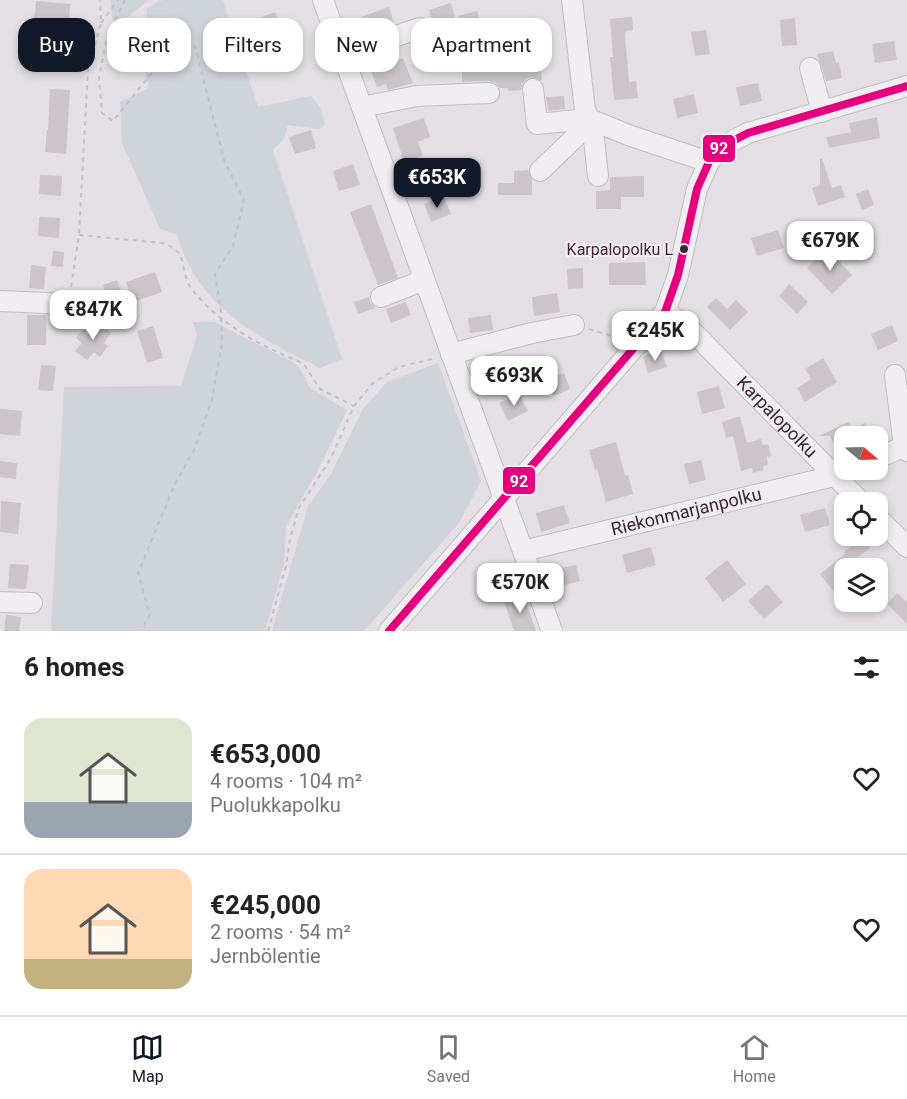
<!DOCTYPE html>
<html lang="en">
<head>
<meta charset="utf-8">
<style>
  body { margin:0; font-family:Roboto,sans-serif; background:#f2f2f2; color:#222; height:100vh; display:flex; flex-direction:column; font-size:22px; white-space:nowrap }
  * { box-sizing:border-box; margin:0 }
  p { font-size:20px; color:#767676 }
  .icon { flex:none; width:33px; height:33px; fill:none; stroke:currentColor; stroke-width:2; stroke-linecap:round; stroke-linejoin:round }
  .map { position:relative; height:631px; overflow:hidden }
  .details { display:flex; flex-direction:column; background:#fff; flex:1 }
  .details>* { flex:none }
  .top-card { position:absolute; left:18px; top:18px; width:600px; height:54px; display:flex; gap:12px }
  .needle { width:39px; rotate:109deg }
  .controls { position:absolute; left:834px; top:426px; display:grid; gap:12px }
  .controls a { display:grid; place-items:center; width:54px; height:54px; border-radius:12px; background:#fff; box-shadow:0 3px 9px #0003; font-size:30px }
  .price { position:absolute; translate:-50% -51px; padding:0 14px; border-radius:12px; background:#fff; color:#222; font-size:20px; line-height:39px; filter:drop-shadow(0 2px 3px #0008) }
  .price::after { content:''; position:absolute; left:50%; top:36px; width:18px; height:14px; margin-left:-9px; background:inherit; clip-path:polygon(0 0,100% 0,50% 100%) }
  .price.selected { background:#111827; color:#fff }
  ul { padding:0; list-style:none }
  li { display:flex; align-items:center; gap:18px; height:150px; padding:0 24px }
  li+li { border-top:2px solid #e0e0e0 }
  li span { display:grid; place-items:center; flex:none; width:168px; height:120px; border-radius:18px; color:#555 }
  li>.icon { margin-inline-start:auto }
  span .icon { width:72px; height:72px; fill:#fffc; stroke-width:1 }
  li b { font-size:26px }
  h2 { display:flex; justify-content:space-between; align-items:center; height:72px; padding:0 24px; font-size:26px }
  .tag { padding:0 21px; border-radius:18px; background:#fff; box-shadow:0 3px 9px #0003; font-size:21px; line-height:54px }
  .tag.selected { background:#111827; color:#fff }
  .tab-bar { display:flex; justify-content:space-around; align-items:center; height:84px; border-top:2px solid #e0e0e0; background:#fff; font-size:16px; color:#767676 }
  .tab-bar a { display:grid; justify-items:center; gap:3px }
  .tab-bar .selected { color:#111827 }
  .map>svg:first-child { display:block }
  .green { fill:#cfd3da }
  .building { fill:#cbc5ca }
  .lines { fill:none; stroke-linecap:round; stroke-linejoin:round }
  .minor-casing { stroke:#c2bdc2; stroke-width:22 }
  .path { stroke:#c5c0c5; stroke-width:2; stroke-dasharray:4.5 4.5; stroke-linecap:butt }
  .minor { stroke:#f1eef1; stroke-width:20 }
  .bus-1-casing { stroke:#f5ecf3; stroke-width:12 }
  .bus-1 { stroke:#e5007d; stroke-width:8 }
  .bus-dot { fill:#3e2638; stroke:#f5ecf3; stroke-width:2 }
  .labels { text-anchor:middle; stroke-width:4.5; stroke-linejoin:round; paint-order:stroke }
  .bus-label { font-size:16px; fill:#3e2638; stroke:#f5ecf3; text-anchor:end }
  .street-label { font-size:18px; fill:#3e2638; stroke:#f5ecf3 }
  .line-badge { stroke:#f5ecf3; stroke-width:2 }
  .badge-label { font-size:16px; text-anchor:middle; font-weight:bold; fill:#fff }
</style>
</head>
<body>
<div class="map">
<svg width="907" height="631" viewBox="0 0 907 631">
  <rect width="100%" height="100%" fill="#e4dfe4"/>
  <g class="green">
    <polygon points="110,0 149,0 114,28"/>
    <path d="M 162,0 L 223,0 L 258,107 L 311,96 L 320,107 L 325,124 L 319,129 L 288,125 L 283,140 L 273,150 L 342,359 L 320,368 C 273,344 220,320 193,272 C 186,260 181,247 176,234 L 160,229 L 122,143 L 120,102 L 149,88 L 142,59 L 147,8 Z"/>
    <polygon points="193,322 214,322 298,365 310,388 347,410 319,468 286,527 284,563 265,631 51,631 64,387 181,386 197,335"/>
    <polygon points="438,363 481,481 459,523 364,631 272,631 308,506 331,474 363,409 387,382"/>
  </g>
  <g class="building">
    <polygon points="36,1 70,4 69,22 34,20"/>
    <polygon points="451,3 456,21 434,28 429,10"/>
    <polygon points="389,7 394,24 366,33 361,17"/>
    <polygon points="477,11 482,30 463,35 458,16"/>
    <polygon points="275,12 282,31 255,41 248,22"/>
    <polygon points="632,17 633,30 626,31 625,35 629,82 636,81 638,98 614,100 610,57 613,57 610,19"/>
    <polygon points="795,18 797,45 782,46 780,20"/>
    <polygon points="706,30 710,54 695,56 691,32"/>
    <polygon points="894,41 897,60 875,63 872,44"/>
    <polygon points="460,43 463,56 443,61 440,48"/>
    <polygon points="50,44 71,46 69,69 48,67"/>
    <polygon points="833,51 836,63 839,62 842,78 826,81 817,54"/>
    <polygon points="403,58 413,83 388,90 386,84 377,87 369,65 386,61 387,65"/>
    <polygon points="540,60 542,81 532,77 526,79 522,84 521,90 508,91 508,88 500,88 495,83 489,81 462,82 462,68 506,66 505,63"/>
    <polygon points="758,83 762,101 740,106 736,87"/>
    <polygon points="50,89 70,90 66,154 45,152 47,130 48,130"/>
    <polygon points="694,94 698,113 677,118 673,99"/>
    <polygon points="564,96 565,109 548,111 546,97"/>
    <polygon points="877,117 880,138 829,148 826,137 851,132 849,123"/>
    <polygon points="424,118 430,137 418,142 423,156 404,162 393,128"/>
    <polygon points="311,130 316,148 295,154 289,137"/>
    <polygon points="820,159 822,159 832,188 841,185 845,197 818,206 812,188 820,185"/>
    <polygon points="353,164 360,185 339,191 333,171"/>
    <polygon points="528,170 532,180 532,195 498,195 498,183 514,183 514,171"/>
    <polygon points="40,175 62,176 61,196 39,194"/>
    <polygon points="644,176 644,197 621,197 621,209 596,209 596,191 610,190 610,177"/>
    <polygon points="868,189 874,205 862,210 856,194"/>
    <polygon points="444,196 451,214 431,222 424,204"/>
    <polygon points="371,204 398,278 378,285 350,212"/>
    <polygon points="39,217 60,218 59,238 38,236"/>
    <polygon points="778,230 784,248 757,256 751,238"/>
    <polygon points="827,249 852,275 832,294 807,268"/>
    <polygon points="53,251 64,252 63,267 51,266"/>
    <polygon points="645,262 646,285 609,285 609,263"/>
    <polygon points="31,265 46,267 44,289 29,288"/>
    <polygon points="583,268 583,288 568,289 567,269"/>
    <polygon points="155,272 162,292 133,302 126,282"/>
    <polygon points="117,280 121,293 108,298 103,285"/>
    <polygon points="789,284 808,302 797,314 779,296"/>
    <polygon points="557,293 560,312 534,316 532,297"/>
    <polygon points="369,297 370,302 376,308 358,314 354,302"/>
    <polygon points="716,298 727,309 736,300 748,312 730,330 707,307"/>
    <polygon points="406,302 411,315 391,323 386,309"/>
    <rect x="27" y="315" width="19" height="30"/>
    <polygon points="491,315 493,330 470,333 468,318"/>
    <polygon points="98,322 111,333 104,343 108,346 100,357 94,352 87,360 75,351 82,343 76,338 83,329 88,333"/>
    <polygon points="892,325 898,341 878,350 871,334"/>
    <polygon points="153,326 163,358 147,363 137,331"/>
    <polygon points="661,350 667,367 648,373 643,356"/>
    <polygon points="823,358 837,382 805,402 797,388 811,379 805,369"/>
    <polygon points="41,365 56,366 53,391 38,390"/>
    <polygon points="564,373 570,389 554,396 548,380"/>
    <polygon points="719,386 725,408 702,414 697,392"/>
    <polygon points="519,393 528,411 508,421 499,403"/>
    <polygon points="0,409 22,411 20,436 0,434"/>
    <polygon points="740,416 747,443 761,439 763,445 768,444 771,456 767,457 768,465 763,466 764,470 753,473 752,468 741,471 733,436 726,438 722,422"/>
    <polygon points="848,422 852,429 865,423 872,436 844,436 844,459 842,460 830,436 819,436"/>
    <polygon points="616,442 625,476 628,475 633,494 606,502 597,469 595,470 589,450"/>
    <polygon points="701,460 706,480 689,484 684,464"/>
    <polygon points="0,461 17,463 16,479 0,477"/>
    <polygon points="1,501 21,503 18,534 0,532"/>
    <polygon points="564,505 570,523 541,532 536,513"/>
    <polygon points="825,508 830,525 805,532 800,515"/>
    <polygon points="861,538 870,548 844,568 844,605 820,574 845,554 844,552"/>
    <polygon points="651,547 656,565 627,573 622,555"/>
    <polygon points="727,560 746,584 723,602 705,578"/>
    <polygon points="10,564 29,565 26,589 8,588"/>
    <polygon points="576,565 580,581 561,586 557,569"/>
    <polygon points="767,584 783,602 764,619 748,601"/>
    <polygon points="897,593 907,602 907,624 887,604"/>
    <polygon points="523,594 536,631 514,631 504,601"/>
    <polygon points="6,615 21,617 19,631 4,631"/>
  </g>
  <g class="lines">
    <defs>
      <g id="minor">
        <polyline points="323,0 552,631"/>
        <polyline points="572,0 585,110 589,119 631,136 709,162"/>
        <polyline points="343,54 420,28"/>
        <polyline points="810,68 822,112"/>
        <polyline points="533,89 537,124 589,119"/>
        <polyline points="362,107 417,96 489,93"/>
        <polyline points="540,171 592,121 598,176"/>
        <polyline points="381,297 424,280"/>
        <polyline points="0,301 68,304"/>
        <path id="s1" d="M 665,312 L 687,326 L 861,502"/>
        <polyline points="451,354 532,333 574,325"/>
        <polyline points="895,375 904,446 907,451"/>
        <polyline points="878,458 907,445"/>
        <polyline points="878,518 907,547"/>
        <path id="s2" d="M 523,551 L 834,476 L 849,470"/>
        <polyline points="0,602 32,603"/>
        <polyline points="389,631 665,312 678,275 697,189 709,162 719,148 748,133 907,86"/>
      </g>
    </defs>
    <use href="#minor" class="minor-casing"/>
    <g class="path">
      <polyline points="125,0 107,37 99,78 102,113 113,121 151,74 195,46 224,160 244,200 233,246 215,274 221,312 222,343 212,399 195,448 174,486 138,573 150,615 141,631"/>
      <polyline points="101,23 118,0"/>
      <path d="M 79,235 L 162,243 C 187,251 180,263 188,283 C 192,291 203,302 209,308 C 235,332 266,348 298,361 L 305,366 L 320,389 L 354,406"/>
      <polyline points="71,287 79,235 88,69 101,23 100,0"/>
      <polyline points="589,329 621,339"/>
      <polyline points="268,631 286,566 290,539 299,508 331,458 354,406 373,383 399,367 436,358"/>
    </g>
    <use href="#minor" class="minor"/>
    <defs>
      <polyline id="bus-1" points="389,631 665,312 678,275 697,189 709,162 719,148 748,133 907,86"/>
    </defs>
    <use href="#bus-1" class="bus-1-casing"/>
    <use href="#bus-1" class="bus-1"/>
  </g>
  <circle class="bus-dot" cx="684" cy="249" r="5"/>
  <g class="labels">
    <g class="bus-label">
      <text x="673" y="255">Karpalopolku L</text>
    </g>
    <g class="street-label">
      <text dy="6" stroke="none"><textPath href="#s1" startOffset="154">Karpalopolku</textPath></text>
      <text dy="6" stroke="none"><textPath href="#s2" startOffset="168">Riekonmarjanpolku</textPath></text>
    </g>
  </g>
  <g class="line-badge">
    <rect x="702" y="134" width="34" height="29" rx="6" fill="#e5007d"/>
    <rect x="502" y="466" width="34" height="29" rx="6" fill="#e5007d"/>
  </g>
  <g class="badge-label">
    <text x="719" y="154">92</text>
    <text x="519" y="487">92</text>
  </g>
</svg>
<div class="controls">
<a><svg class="needle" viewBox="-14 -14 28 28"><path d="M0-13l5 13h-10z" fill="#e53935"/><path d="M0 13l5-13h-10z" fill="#767676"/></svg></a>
<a><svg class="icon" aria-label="locate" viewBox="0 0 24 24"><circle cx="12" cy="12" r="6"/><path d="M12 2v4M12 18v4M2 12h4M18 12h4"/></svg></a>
<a><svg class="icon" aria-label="layers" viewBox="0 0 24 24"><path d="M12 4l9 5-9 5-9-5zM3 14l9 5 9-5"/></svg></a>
</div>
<b class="price selected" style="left:437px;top:209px">€653K</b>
<b class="price" style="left:830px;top:272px">€679K</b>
<b class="price" style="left:93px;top:341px">€847K</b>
<b class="price" style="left:655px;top:362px">€245K</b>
<b class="price" style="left:514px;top:407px">€693K</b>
<b class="price" style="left:520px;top:614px">€570K</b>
<div class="top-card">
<a class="tag selected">Buy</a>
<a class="tag">Rent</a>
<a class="tag">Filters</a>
<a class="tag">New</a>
<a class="tag">Apartment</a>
</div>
</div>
<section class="details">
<h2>6 homes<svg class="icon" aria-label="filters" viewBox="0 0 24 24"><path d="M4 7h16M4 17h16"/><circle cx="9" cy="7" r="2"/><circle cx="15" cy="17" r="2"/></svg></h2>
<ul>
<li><span style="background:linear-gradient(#dfe7d0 70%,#9aa5b1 0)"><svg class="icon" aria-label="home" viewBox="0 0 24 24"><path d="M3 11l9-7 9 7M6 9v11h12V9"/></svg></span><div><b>€653,000</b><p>4 rooms · 104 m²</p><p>Puolukkapolku</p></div><svg class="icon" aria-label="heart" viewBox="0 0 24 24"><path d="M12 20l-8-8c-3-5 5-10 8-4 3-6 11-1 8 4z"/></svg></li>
<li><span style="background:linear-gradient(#ffd9b3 75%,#c2b280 0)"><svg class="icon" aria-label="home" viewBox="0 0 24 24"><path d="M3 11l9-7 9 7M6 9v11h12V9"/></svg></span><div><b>€245,000</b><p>2 rooms · 54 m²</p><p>Jernbölentie</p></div><svg class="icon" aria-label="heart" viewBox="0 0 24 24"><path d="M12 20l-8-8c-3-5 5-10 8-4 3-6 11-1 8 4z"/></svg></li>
</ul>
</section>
<nav class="tab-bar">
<a class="selected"><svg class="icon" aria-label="map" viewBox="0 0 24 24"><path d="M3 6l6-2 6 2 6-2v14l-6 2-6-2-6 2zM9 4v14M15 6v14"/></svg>Map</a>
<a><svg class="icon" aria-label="saved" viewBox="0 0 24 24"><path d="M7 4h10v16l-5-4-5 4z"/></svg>Saved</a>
<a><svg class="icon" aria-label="home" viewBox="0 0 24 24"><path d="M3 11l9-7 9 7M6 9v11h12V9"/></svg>Home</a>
</nav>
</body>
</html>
